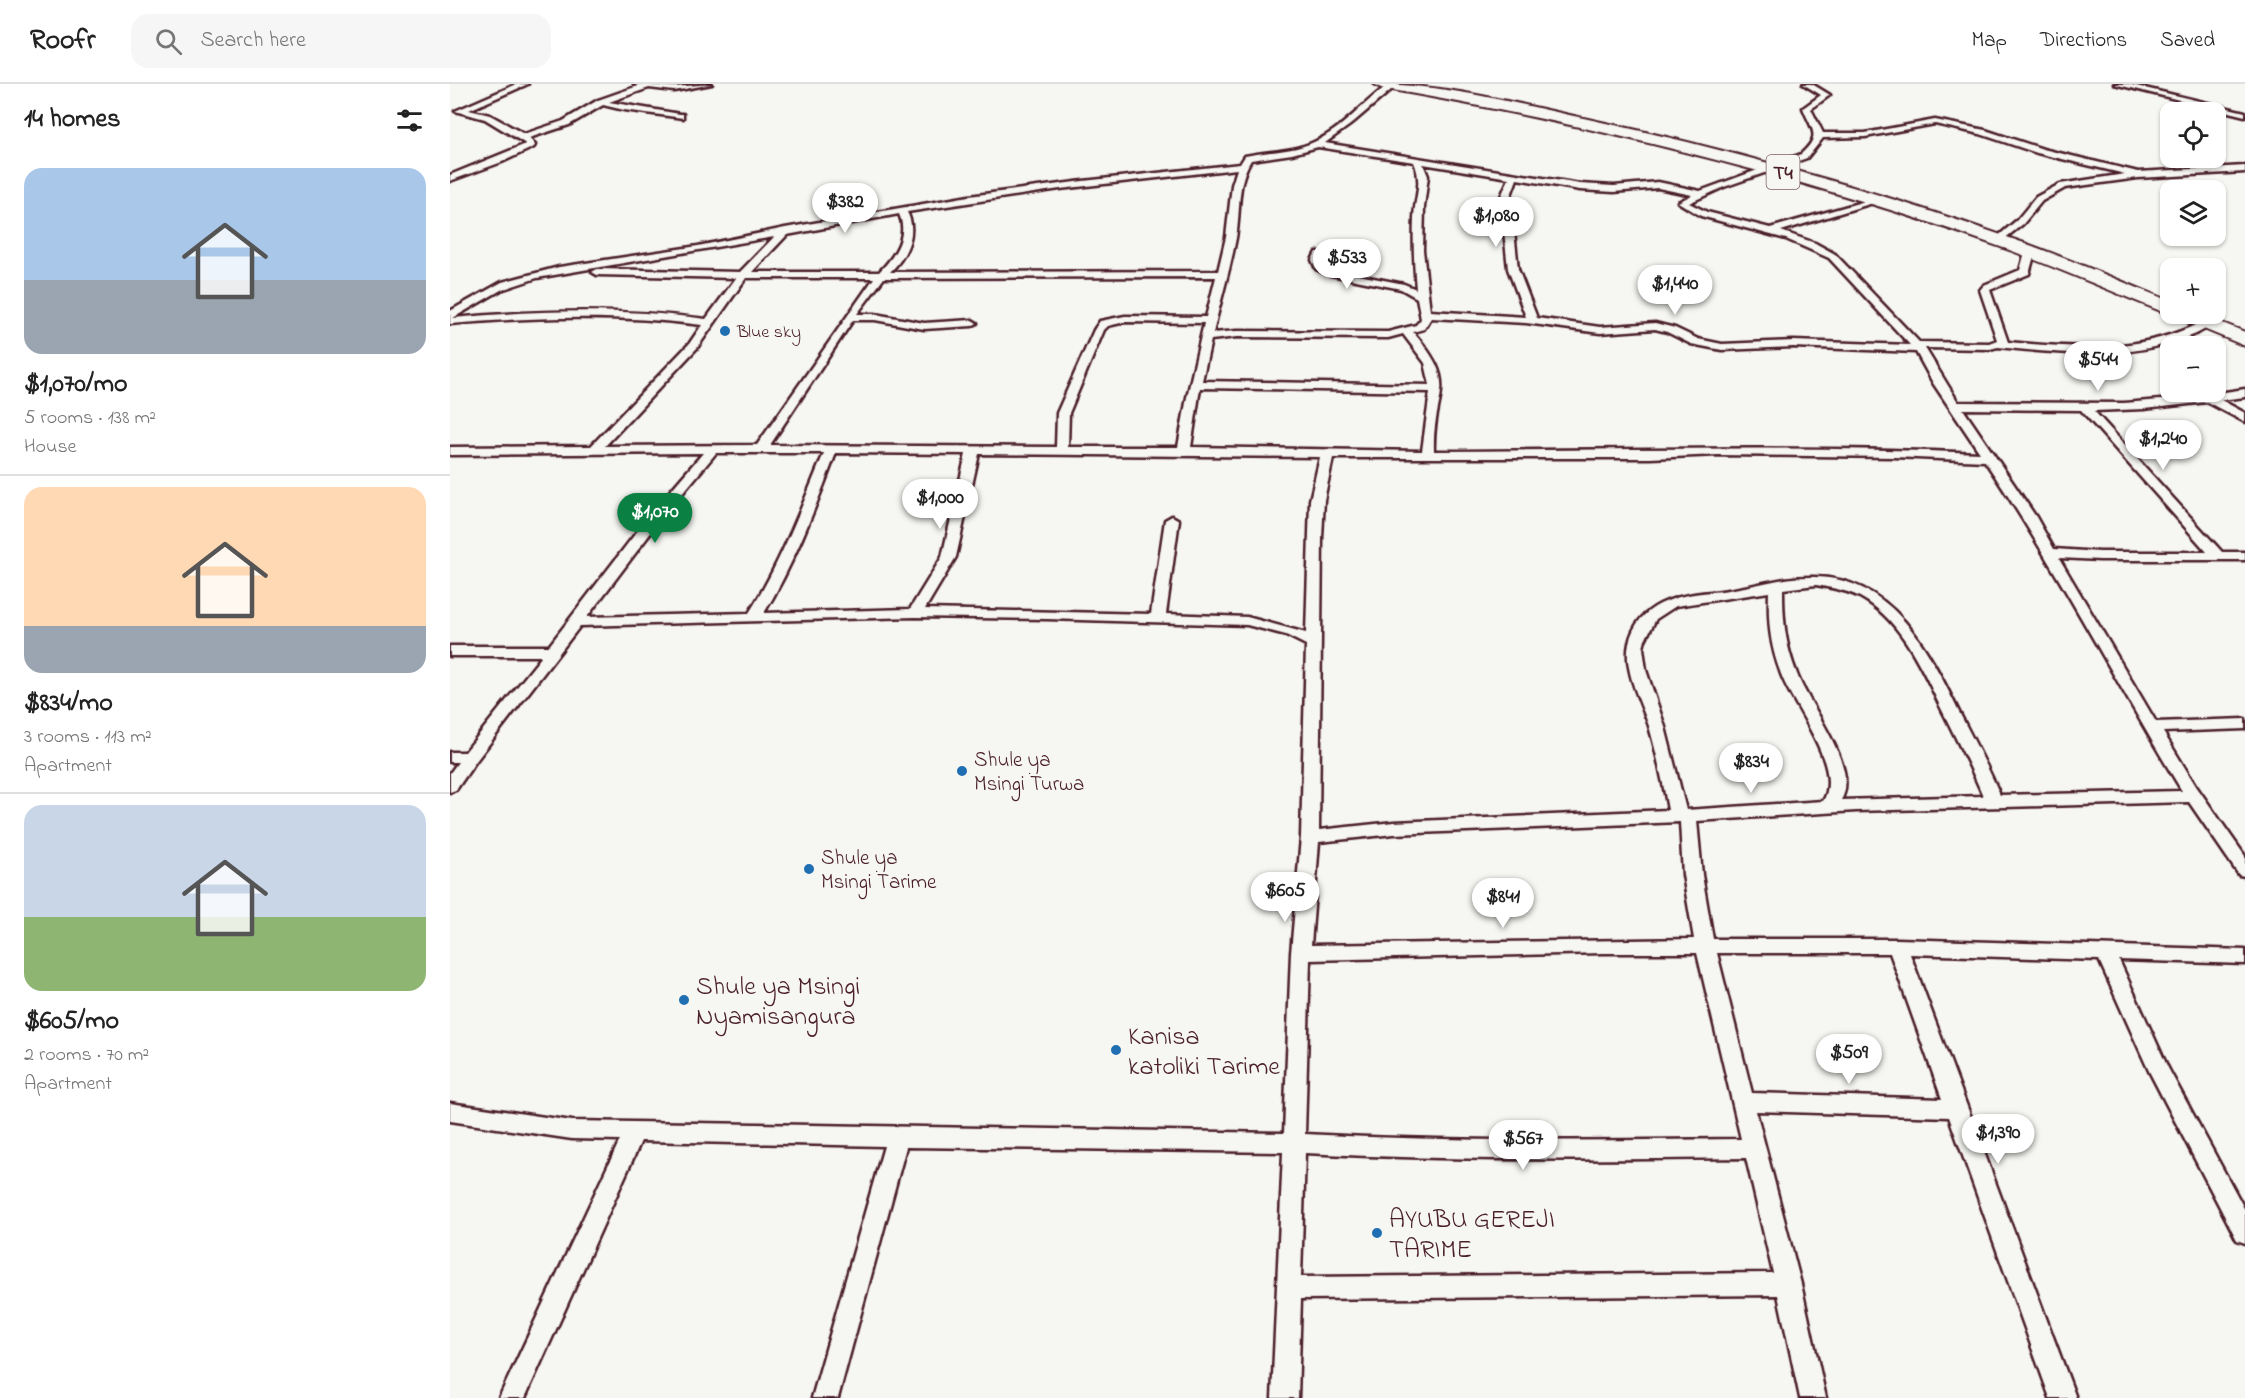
<!DOCTYPE html>
<html lang="en">
<head>
<meta charset="utf-8">
<style>
  body { margin:0; font-family:"Indie Flower",sans-serif; background:#f6f6f6; color:#222; height:100vh; display:flex; flex-direction:column; font-size:22px; white-space:nowrap }
  * { box-sizing:border-box; margin:0 }
  p { font-size:20px; color:#767676 }
  .icon { flex:none; width:33px; height:33px; fill:none; stroke:currentColor; stroke-width:2; stroke-linecap:round; stroke-linejoin:round }
  .map { position:relative; flex:1; overflow:hidden }
  .side { display:flex; flex-direction:column; background:#fff; width:450px }
  .side>* { flex:none }
  .buttons { position:absolute; left:1710px; top:18px; display:grid; gap:12px }
  .buttons a { display:grid; place-items:center; width:66px; height:66px; border-radius:12px; background:#fff; box-shadow:0 2px 4px #0004; font-size:30px }
  .price { position:absolute; translate:-50% -51px; padding:0 14px; border-radius:21px; background:#fff; color:#222; font-size:20px; line-height:39px; filter:drop-shadow(0 2px 3px #0008) }
  .price::after { content:''; position:absolute; left:50%; top:36px; width:18px; height:14px; margin-left:-9px; background:inherit; clip-path:polygon(0 0,100% 0,50% 100%) }
  .price.selected { background:#0b8043; color:#fff }
  ul { padding:0; list-style:none }
  li { display:grid; align-content:center; gap:12px; height:318px; padding:0 24px }
  li+li { border-top:2px solid #e0e0e0 }
  li span { display:grid; place-items:center; height:186px; border-radius:18px; color:#555 }
  li>.icon { margin-inline-start:auto }
  span .icon { width:108px; height:108px; fill:#fffc; stroke-width:1 }
  li b { font-size:26px }
  h2 { display:flex; justify-content:space-between; align-items:center; height:72px; padding:0 24px; font-size:26px }
  header { display:flex; align-items:center; gap:36px; box-sizing:border-box; height:84px; padding:0 30px; background:#fff; border-bottom:2px solid #e0e0e0 }
  header strong { font-size:28px }
  nav { display:flex; gap:33px; margin-inline-start:auto; font-size:21px }
  .search { width:420px; height:54px; background:#f6f6f6; display:flex; align-items:center; gap:15px; box-sizing:border-box; padding:0 21px; border-radius:18px; color:#767676; font-size:22px }
  main { display:flex; flex:1; min-height:0 }
  .map>svg:first-child { display:block }
  .lines { fill:none; stroke-linecap:round; stroke-linejoin:round }
  .street-casing { stroke:#4a1f2b; stroke-width:5 }
  .highway-casing { stroke:#4a1f2b; stroke-width:4 }
  .street { fill:#f6f6f2; fill-rule:evenodd }
  .highway { fill:#f6f6f2; fill-rule:evenodd }
  .poi-dot { fill:#1f6fb2; stroke:#f6f6f2; stroke-width:2 }
  .labels { text-anchor:middle; stroke-width:4.5; stroke-linejoin:round; paint-order:stroke }
  .far-poi-label { font-size:18px; fill:#4a1f2b; stroke:#f6f6f2; text-anchor:start }
  .shield { fill:#f6f6f2; stroke:#7e6067; stroke-width:1.5 }
  .shield-label { font-size:20px; font-weight:bold; fill:#4a1f2b }
  .poi-label { font-size:21px; fill:#4a1f2b; stroke:#f6f6f2; text-anchor:start }
  .near-poi-label { font-size:26px; fill:#4a1f2b; stroke:#f6f6f2; text-anchor:start }
</style>
</head>
<body>
<header>
<strong>Roofr</strong>
<div class="search"><svg class="icon" aria-label="search" viewBox="0 0 24 24"><circle cx="10" cy="10" r="6"/><path d="M15 15l6 6"/></svg>Search here</div>
<nav><a>Map</a><a>Directions</a><a>Saved</a></nav>
</header>
<main>
<section class="side">
<h2>14 homes<svg class="icon" aria-label="filters" viewBox="0 0 24 24"><path d="M4 7h16M4 17h16"/><circle cx="9" cy="7" r="2"/><circle cx="15" cy="17" r="2"/></svg></h2>
<ul>
<li><span style="background:linear-gradient(#a9c7e8 60%,#9aa5b1 0)"><svg class="icon" aria-label="home" viewBox="0 0 24 24"><path d="M3 11l9-7 9 7M6 9v11h12V9"/></svg></span><div><b>$1,070/mo</b><p>5 rooms · 138 m²</p><p>House</p></div></li>
<li><span style="background:linear-gradient(#ffd9b3 75%,#9aa5b1 0)"><svg class="icon" aria-label="home" viewBox="0 0 24 24"><path d="M3 11l9-7 9 7M6 9v11h12V9"/></svg></span><div><b>$834/mo</b><p>3 rooms · 113 m²</p><p>Apartment</p></div></li>
<li><span style="background:linear-gradient(#c9d6e8 60%,#8fb573 0)"><svg class="icon" aria-label="home" viewBox="0 0 24 24"><path d="M3 11l9-7 9 7M6 9v11h12V9"/></svg></span><div><b>$605/mo</b><p>2 rooms · 70 m²</p><p>Apartment</p></div></li>
</ul>
</section>
<div class="map">
<svg width="1795" height="1314" viewBox="0 0 1795 1314">
  <rect width="100%" height="100%" fill="#f6f6f2"/>
  <filter id="ink" filterUnits="userSpaceOnUse"><feTurbulence type="fractalNoise" baseFrequency=".0167" numOctaves="2"/><feDisplacementMap in="SourceGraphic" scale="12" xChannelSelector="R" yChannelSelector="G"/><feConvolveMatrix kernelMatrix="1 2 1 2 8 2 1 2 1" color-interpolation-filters="sRGB"/></filter>
  <g filter="url(#ink)">
    <g class="lines">
      <defs>
        <g id="street">
          <polygon points="67,0 78,0 19,26 40,31 74,50 113,37 148,16 188,2 184,0 224,3 262,0 224,7 199,4 159,18 230,30 233,30 233,34 174,26 153,21 119,41 79,54 85,61 84,63 52,78 0,97 0,91 76,60 35,35 5,27"/>
          <path d="M 939,0 L 948,0 L 900,41 L 875,59 L 1130,100 L 1164,102 L 1208,98 L 1250,107 L 1351,70 C 1372,51 1362,47 1353,24 L 1371,11 L 1353,0 L 1362,0 L 1380,11 L 1361,25 L 1373,49 L 1415,49 L 1485,36 L 1535,46 L 1593,65 L 1688,88 L 1795,82 L 1795,88 L 1688,94 L 1615,104 L 1592,117 L 1573,140 L 1549,159 L 1544,156 L 1546,154 L 1567,136 L 1586,113 L 1610,100 L 1675,90 L 1587,69 L 1530,50 L 1485,40 L 1415,53 L 1373,54 L 1357,74 L 1274,103 L 1239,119 L 1257,128 L 1320,144 L 1426,114 L 1426,118 L 1331,147 L 1365,159 L 1385,170 L 1469,258 L 1539,259 L 1547,256 L 1530,206 L 1534,201 L 1570,186 L 1575,168 L 1580,165 L 1585,168 L 1579,190 L 1540,206 L 1558,258 C 1630,264 1688,270 1754,237 L 1758,236 L 1763,239 C 1754,248 1739,253 1726,257 C 1669,276 1607,269 1548,263 L 1540,265 L 1475,264 L 1508,318 L 1674,319 L 1735,314 L 1795,305 L 1795,313 L 1771,316 L 1795,329 L 1795,338 L 1757,318 L 1694,325 L 1644,327 L 1772,468 L 1795,468 L 1795,476 L 1650,476 L 1609,474 L 1706,638 L 1795,635 L 1795,645 L 1713,648 L 1746,702 L 1795,772 L 1795,792 L 1789,791 L 1739,718 L 1406,727 L 1247,737 L 1252,791 L 1263,855 L 1447,855 L 1795,866 L 1795,880 L 1669,876 L 1718,984 L 1795,1126 L 1795,1159 L 1787,1156 L 1699,987 L 1649,876 L 1460,870 L 1626,1314 L 1600,1314 L 1499,1033 L 1306,1027 L 1351,1200 L 1376,1314 L 1350,1314 L 1328,1211 L 851,1215 L 848,1314 L 822,1314 L 833,1068 L 456,1063 L 388,1314 L 362,1314 L 434,1062 L 191,1057 L 75,1314 L 49,1314 L 170,1056 L 122,1055 L 0,1037 L 0,1019 L 122,1037 L 834,1049 L 841,869 L 851,753 L 856,561 L 836,551 L 797,541 L 597,535 L 465,533 L 130,542 L 26,677 L 6,706 L 0,708 L 0,689 L 8,678 L 0,678 L 0,668 L 15,668 L 92,572 L 0,572 L 0,562 L 99,562 L 202,428 L 253,369 L 0,371 L 0,363 L 141,362 L 239,260 L 252,241 C 168,230 84,233 0,240 L 0,227 L 52,198 L 109,183 L 248,162 L 335,144 L 519,112 L 633,97 L 790,80 L 795,72 C 818,67 843,68 864,58 C 893,45 914,18 939,0 ZM 868,63 L 964,78 C 973,100 965,112 964,134 C 963,158 964,181 966,205 L 954,200 L 883,186 L 874,181 L 872,168 L 866,168 L 862,176 L 866,185 L 876,190 L 951,205 L 967,214 L 971,235 L 966,241 L 938,248 L 787,247 L 763,249 C 770,218 780,186 786,154 C 791,127 786,100 801,76 L 842,70 ZM 973,80 L 1059,94 L 1046,124 L 1046,134 L 1054,147 L 1058,185 L 1076,233 L 980,227 L 973,166 L 974,123 L 978,92 ZM 787,85 L 782,101 L 776,153 L 768,187 L 440,188 C 456,173 468,149 457,128 L 610,105 ZM 1067,95 L 1130,106 L 1164,108 L 1208,104 L 1242,111 L 1228,118 L 1251,132 L 1336,155 L 1379,174 L 1460,261 L 1343,257 L 1272,260 L 1248,255 L 1225,244 L 1205,239 L 1150,243 L 1087,234 L 1068,185 L 1064,147 L 1056,134 L 1056,124 ZM 449,130 C 459,152 444,173 429,188 L 302,188 L 337,151 ZM 324,153 L 290,188 L 147,185 L 142,188 L 147,191 L 286,194 L 256,235 C 172,224 88,226 3,234 L 51,206 L 87,194 ZM 766,193 L 756,233 L 675,232 L 650,237 L 644,246 L 607,329 L 606,363 L 320,361 L 403,236 L 425,236 L 474,245 L 522,242 L 527,239 L 522,236 L 474,239 L 425,230 L 407,230 L 434,194 ZM 296,194 L 424,194 L 307,361 L 155,362 L 247,264 ZM 981,234 L 1076,239 L 1150,249 L 1205,245 L 1217,248 L 1241,260 L 1272,266 L 1343,263 L 1466,268 L 1483,299 L 1530,369 C 1348,361 1166,366 984,367 C 982,307 1012,304 963,248 L 974,245 ZM 675,238 L 754,239 L 737,313 L 728,363 L 618,363 L 619,329 L 654,246 L 658,242 ZM 953,250 L 975,279 L 980,301 L 752,297 L 761,256 L 787,253 L 938,254 ZM 750,304 L 980,308 L 972,367 L 741,363 ZM 1513,325 L 1631,326 L 1757,468 L 1650,468 L 1604,465 L 1586,433 ZM 266,369 L 374,369 C 351,424 331,478 299,529 L 137,533 L 212,434 ZM 386,369 L 516,370 L 492,473 L 460,525 L 314,529 C 345,478 365,424 386,369 ZM 529,370 L 870,373 L 860,416 L 856,549 L 797,533 L 716,530 L 729,436 L 722,432 L 715,436 L 701,530 L 475,525 L 506,473 ZM 1268,371 L 1444,373 L 1535,377 C 1606,483 1665,597 1732,707 L 1550,711 C 1538,683 1524,657 1510,630 C 1479,567 1444,494 1364,493 C 1329,492 1295,506 1261,508 C 1226,511 1188,520 1179,559 C 1173,586 1191,618 1199,642 C 1207,670 1213,698 1218,726 L 944,738 L 869,746 L 872,454 L 874,416 L 883,374 L 1200,374 ZM 1366,501 C 1382,504 1396,506 1410,513 C 1454,537 1474,590 1495,632 C 1508,659 1522,685 1533,712 L 1391,716 C 1411,685 1358,621 1347,590 C 1335,560 1333,537 1333,505 ZM 1319,508 C 1318,539 1320,561 1331,590 C 1343,623 1394,684 1373,717 L 1236,726 L 1215,643 L 1196,586 L 1193,564 L 1195,556 L 1206,535 L 1226,522 ZM 1230,738 L 1233,791 L 1244,855 L 861,861 L 869,758 L 944,750 ZM 1153,869 L 1247,869 L 1291,1055 C 1146,1057 1001,1058 855,1050 L 860,876 ZM 1267,869 L 1440,869 L 1492,1015 L 1302,1009 ZM 855,1069 C 1002,1077 1148,1076 1296,1074 L 1323,1189 L 851,1193 Z"/>
          <polygon points="1664,0 1678,0 1795,28 1795,32"/>
        </g>
        <g id="highway">
          <path d="M 924,0 C 995,0 1068,20 1138,35 C 1286,67 1434,109 1577,160 C 1626,178 1673,198 1720,217 L 1722,230 L 1713,228 C 1663,208 1613,186 1562,167 C 1357,93 1145,41 931,4 Z"/>
          <polygon points="1724,230 1750,230 1795,248 1795,262 1727,234"/>
        </g>
      </defs>
      <use href="#street" class="street-casing"/>
      <use href="#highway" class="highway-casing"/>
      <use href="#street" class="street"/>
      <use href="#highway" class="highway"/>
    </g>
  </g>
  <g class="poi-dot">
    <circle cx="275" cy="247" r="6"/>
    <circle cx="512" cy="687" r="6"/>
    <circle cx="359" cy="785" r="6"/>
    <circle cx="234" cy="916" r="6"/>
    <circle cx="666" cy="966" r="6"/>
    <circle cx="927" cy="1149" r="6"/>
  </g>
  <g class="labels">
    <g class="far-poi-label">
      <text x="287" y="253">Blue sky</text>
    </g>
    <rect class="shield" x="1316.5" y="71" width="33" height="34" rx="4.5"/>
    <g class="shield-label">
      <text x="1333" y="95">T4</text>
    </g>
    <g class="poi-label">
      <text x="524" y="682">Shule ya<tspan x="524" dy="24">Msingi Turwa</tspan></text>
      <text x="371" y="780">Shule ya<tspan x="371" dy="24">Msingi Tarime</tspan></text>
    </g>
    <g class="near-poi-label">
      <text x="246" y="910">Shule ya Msingi<tspan x="246" dy="30">Nyamisangura</tspan></text>
      <text x="678" y="960">Kanisa<tspan x="678" dy="30">katoliki Tarime</tspan></text>
      <text x="939" y="1143">AYUBU GEREJI<tspan x="939" dy="30">TARIME</tspan></text>
    </g>
  </g>
</svg>
<div class="buttons">
<a><svg class="icon" aria-label="locate" viewBox="0 0 24 24"><circle cx="12" cy="12" r="6"/><path d="M12 2v4M12 18v4M2 12h4M18 12h4"/></svg></a>
<a><svg class="icon" aria-label="layers" viewBox="0 0 24 24"><path d="M12 4l9 5-9 5-9-5zM3 14l9 5 9-5"/></svg></a>
<a>+</a>
<a>−</a>
</div>
<b class="price" style="left:395px;top:150px">$382</b>
<b class="price" style="left:1046px;top:164px">$1,080</b>
<b class="price" style="left:897px;top:206px">$533</b>
<b class="price" style="left:1225px;top:232px">$1,440</b>
<b class="price" style="left:1648px;top:308px">$544</b>
<b class="price" style="left:1713px;top:387px">$1,240</b>
<b class="price" style="left:490px;top:446px">$1,000</b>
<b class="price selected" style="left:205px;top:460px">$1,070</b>
<b class="price" style="left:1301px;top:710px">$834</b>
<b class="price" style="left:835px;top:839px">$605</b>
<b class="price" style="left:1053px;top:845px">$841</b>
<b class="price" style="left:1399px;top:1001px">$509</b>
<b class="price" style="left:1548px;top:1081px">$1,390</b>
<b class="price" style="left:1073px;top:1087px">$567</b>
</div>
</main>
</body>
</html>
